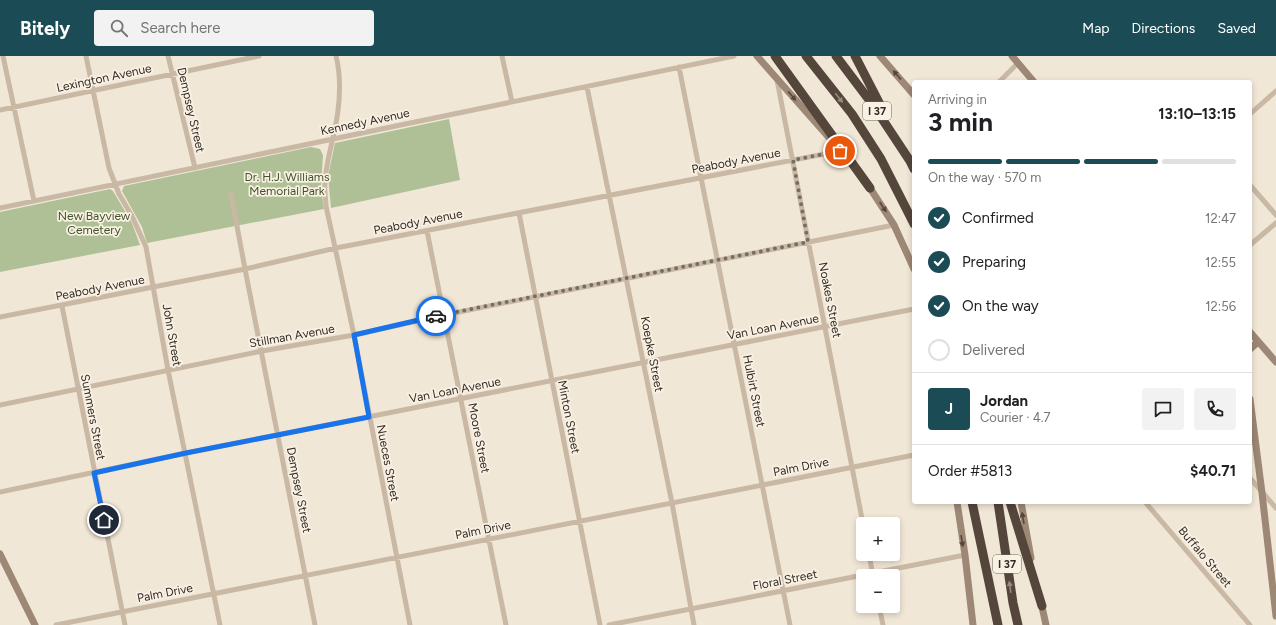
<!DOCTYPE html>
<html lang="en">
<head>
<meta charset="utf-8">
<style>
	:root { --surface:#fff; --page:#f2f2f2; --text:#202124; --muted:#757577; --line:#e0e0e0; --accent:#1b4c56 }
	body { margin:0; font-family:Figtree,sans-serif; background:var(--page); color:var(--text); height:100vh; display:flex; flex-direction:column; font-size:15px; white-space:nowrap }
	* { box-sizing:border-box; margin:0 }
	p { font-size:13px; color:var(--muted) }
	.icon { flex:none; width:22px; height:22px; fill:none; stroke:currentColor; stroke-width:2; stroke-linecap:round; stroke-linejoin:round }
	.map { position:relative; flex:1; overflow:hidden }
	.sheet { position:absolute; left:912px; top:24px; width:340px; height:424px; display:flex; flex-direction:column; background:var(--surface); border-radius:4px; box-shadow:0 2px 6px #0003 }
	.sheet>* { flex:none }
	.fabs { position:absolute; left:856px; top:461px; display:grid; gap:8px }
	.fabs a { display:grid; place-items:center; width:44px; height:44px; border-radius:4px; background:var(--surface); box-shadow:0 2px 6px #0003; font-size:20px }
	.pin { position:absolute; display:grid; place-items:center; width:34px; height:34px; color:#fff; margin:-17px; border:2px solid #fff; border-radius:50%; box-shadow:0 1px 4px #0007 }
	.courier { position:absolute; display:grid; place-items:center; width:40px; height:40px; margin:-20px; border:3px solid #1a73e8; border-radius:50%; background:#fff; color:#222; box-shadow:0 1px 5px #0007 }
	.headline em { font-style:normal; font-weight:700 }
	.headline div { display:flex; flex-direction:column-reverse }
	.headline { display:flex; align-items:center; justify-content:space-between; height:68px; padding:0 16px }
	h1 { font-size:26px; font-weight:700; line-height:30px }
	.bar { display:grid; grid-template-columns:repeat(4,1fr); gap:6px 4px; align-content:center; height:48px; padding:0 16px }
	.bar i { height:5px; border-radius:3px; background:var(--line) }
	.bar .on { background:var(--accent) }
	.bar p { grid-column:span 4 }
	.line { display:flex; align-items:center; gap:10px; padding:0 16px; border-top:1px solid var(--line) }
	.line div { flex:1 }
	.round { display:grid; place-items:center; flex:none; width:42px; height:42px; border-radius:4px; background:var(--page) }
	ol { padding:0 16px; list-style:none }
	li { display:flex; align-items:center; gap:12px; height:44px }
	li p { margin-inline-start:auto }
	li .icon { padding:4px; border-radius:50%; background:var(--accent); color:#fff; stroke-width:4 }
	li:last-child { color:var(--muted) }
	li i { width:22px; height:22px; border:2px solid var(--line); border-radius:50% }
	header { display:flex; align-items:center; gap:24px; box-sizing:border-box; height:56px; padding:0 20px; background:var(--accent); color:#fff }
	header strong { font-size:19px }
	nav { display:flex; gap:22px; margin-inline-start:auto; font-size:14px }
	.search { width:280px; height:36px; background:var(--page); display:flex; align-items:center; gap:10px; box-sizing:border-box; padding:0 14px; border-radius:4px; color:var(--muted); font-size:15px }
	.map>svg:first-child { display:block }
</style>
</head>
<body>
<header>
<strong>Bitely</strong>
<div class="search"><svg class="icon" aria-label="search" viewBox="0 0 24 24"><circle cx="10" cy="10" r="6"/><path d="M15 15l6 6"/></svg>Search here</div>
<nav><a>Map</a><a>Directions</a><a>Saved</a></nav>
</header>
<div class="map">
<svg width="1276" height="569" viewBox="0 0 1276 569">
	<rect width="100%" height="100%" fill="#f1e7d7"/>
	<!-- green -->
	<path fill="#afc097" d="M449,63L460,124L331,152L328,120L335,87Z
		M311,91L320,93L323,99L321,132L324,153L147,187L142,171L122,135L124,130Z
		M110,133L113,135L132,167L140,189L0,216V156Z"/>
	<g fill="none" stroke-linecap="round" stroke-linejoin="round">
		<!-- street -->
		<path stroke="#c9b8a3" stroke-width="5" d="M3,0L34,145
			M86,0L109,112L119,138L132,160L146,191L168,314L220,569
			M168,0L195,112
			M336,0C343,28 339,58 332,86C329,100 325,114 325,128C324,135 326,143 326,150L354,279L410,569
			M502,0L512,46
			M679,11L790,569
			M777,24L863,468
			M999,26L1018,7
			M587,31L672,447L694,569
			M0,54L259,0
			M1250,58L1276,35
			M1250,129L1276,159
			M231,138L245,213L315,569
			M0,152L734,0
			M519,157L600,569
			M427,175L506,569
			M1250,189L1276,167
			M62,250L125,569
			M0,261L245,213L336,192L840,95
			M0,349L262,295L354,279L444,259L894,169
			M1250,422L1276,452
			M0,436L186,397L914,253
			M1145,446L1250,569
			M869,498L873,520
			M879,550L883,569
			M56,569L914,399
			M609,569L965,499"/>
		<!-- secondary -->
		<path stroke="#9d8775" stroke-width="7" d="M757,0L832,85
			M880,0L914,39
			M1012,0L1034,26
			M868,129L894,169L914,213
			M1250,276L1276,306
			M1250,293L1258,286
			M1250,343L1262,437L1276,560
			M957,446L965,499L973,569
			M1021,446L1031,502
			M0,498L35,569
			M1041,546L1046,569"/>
		<!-- highway -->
		<path stroke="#55463c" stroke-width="9" d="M775,0L870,132
			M806,0L852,58L881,103L914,168
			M836,0L873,49L910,105L914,113
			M855,0L885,58
			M972,446L998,569
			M998,446L1013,547L1018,569
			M1010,446L1042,550"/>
	</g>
	<!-- one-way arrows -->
	<defs><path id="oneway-solid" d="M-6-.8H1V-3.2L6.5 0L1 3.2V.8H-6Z"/></defs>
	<g fill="#54473d">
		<use href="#oneway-solid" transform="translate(897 19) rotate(-131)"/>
		<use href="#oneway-solid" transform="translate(792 40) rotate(49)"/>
		<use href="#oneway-solid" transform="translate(883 151) rotate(56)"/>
		<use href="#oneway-solid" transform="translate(1023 462) rotate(-100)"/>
		<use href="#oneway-solid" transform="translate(962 485) rotate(81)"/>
	</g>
	<g fill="#978a7f">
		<use href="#oneway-solid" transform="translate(839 42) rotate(52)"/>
		<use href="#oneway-solid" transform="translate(1010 531) rotate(-98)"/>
	</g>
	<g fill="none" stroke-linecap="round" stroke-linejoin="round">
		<!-- done -->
		<path stroke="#766d63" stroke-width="4" stroke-dasharray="0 7.2" d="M436,260L808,186L793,104L840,95"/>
		<!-- route -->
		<path stroke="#1a73e8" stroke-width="5" d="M104,464L94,417L186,397L369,361L354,279L436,260"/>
	</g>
	<g text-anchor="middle" stroke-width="3.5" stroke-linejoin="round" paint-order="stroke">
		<!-- shield labels -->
		<g fill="#f9f1e3" stroke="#6f665e" stroke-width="1">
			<rect x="863" y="46" width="28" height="18" rx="3"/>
			<rect x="993" y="499" width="28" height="18" rx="3"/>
		</g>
		<g font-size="11" font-weight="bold" fill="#342b25">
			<text x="877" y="59">I 37</text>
			<text x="1007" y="512">I 37</text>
		</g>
		<!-- street labels -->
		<g font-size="12" fill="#342b25" stroke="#f9f1e3">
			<text transform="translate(104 22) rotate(-12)" y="4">Lexington Avenue</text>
			<text transform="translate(191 54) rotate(77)" y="4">Dempsey Street</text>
			<text transform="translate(365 66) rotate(-12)" y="4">Kennedy Avenue</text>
			<text transform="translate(736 105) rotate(-11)" y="4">Peabody Avenue</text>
			<text transform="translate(418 166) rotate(-11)" y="4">Peabody Avenue</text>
			<text transform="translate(100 232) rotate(-11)" y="4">Peabody Avenue</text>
			<text transform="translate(830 244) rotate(79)" y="4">Noakes Street</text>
			<text transform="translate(773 271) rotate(-11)" y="4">Van Loan Avenue</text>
			<text transform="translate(172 279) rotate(80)" y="4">John Street</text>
			<text transform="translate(292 280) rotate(-10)" y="4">Stillman Avenue</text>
			<text transform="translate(652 298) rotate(79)" y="4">Koepke Street</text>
			<text transform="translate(455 334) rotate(-11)" y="4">Van Loan Avenue</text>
			<text transform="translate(754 335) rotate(79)" y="4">Hulbirt Street</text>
			<text transform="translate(93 361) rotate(79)" y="4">Summers Street</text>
			<text transform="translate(569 361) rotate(79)" y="4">Minton Street</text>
			<text transform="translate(479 382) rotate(79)" y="4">Moore Street</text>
			<text transform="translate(388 407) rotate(79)" y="4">Nueces Street</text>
			<text transform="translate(801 411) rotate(-11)" y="4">Palm Drive</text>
			<text transform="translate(299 434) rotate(79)" y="4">Dempsey Street</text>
			<text transform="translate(483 474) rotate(-11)" y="4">Palm Drive</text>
			<text transform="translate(1205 501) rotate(50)" y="4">Buffalo Street</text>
			<text transform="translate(785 524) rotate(-11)" y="4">Floral Street</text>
			<text transform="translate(165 537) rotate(-11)" y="4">Palm Drive</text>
		</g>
		<!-- park labels -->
		<g font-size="12" fill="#3f5329" stroke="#f9f1e3">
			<text x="287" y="125">Dr. H.J. Williams<tspan x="287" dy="14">Memorial Park</tspan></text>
			<text x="94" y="164">New Bayview<tspan x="94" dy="14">Cemetery</tspan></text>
		</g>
	</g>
</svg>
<div class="fabs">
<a>+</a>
<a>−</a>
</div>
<div class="pin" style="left:840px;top:95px;background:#ea580c"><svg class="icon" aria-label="bag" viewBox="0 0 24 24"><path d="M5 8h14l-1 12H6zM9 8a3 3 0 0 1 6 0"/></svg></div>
<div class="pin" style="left:104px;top:464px;background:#1f2937"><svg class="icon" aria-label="home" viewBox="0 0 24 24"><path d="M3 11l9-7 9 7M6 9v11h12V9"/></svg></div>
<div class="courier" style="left:436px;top:260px"><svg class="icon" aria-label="car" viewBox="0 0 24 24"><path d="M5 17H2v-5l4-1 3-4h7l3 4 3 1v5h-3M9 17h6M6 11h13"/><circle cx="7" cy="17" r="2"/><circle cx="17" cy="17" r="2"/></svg></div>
<section class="sheet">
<div class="headline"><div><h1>3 min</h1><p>Arriving in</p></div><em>13:10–13:15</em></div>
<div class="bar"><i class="on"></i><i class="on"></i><i class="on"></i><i></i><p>On the way · 570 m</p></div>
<ol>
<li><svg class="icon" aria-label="check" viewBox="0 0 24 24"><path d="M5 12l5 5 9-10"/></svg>Confirmed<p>12:47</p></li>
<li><svg class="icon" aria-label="check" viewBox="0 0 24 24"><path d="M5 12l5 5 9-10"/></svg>Preparing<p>12:55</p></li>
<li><svg class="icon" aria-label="check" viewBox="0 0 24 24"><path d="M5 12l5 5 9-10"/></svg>On the way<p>12:56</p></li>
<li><i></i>Delivered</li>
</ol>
<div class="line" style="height:72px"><b class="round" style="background:var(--accent);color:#fff">J</b><div><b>Jordan</b><p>Courier · 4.7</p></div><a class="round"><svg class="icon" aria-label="chat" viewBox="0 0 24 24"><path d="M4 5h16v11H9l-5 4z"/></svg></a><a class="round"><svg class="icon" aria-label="phone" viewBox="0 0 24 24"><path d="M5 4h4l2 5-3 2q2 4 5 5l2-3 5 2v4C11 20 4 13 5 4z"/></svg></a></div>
<div class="line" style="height:52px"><div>Order #5813</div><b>$40.71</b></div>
</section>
</div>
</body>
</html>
